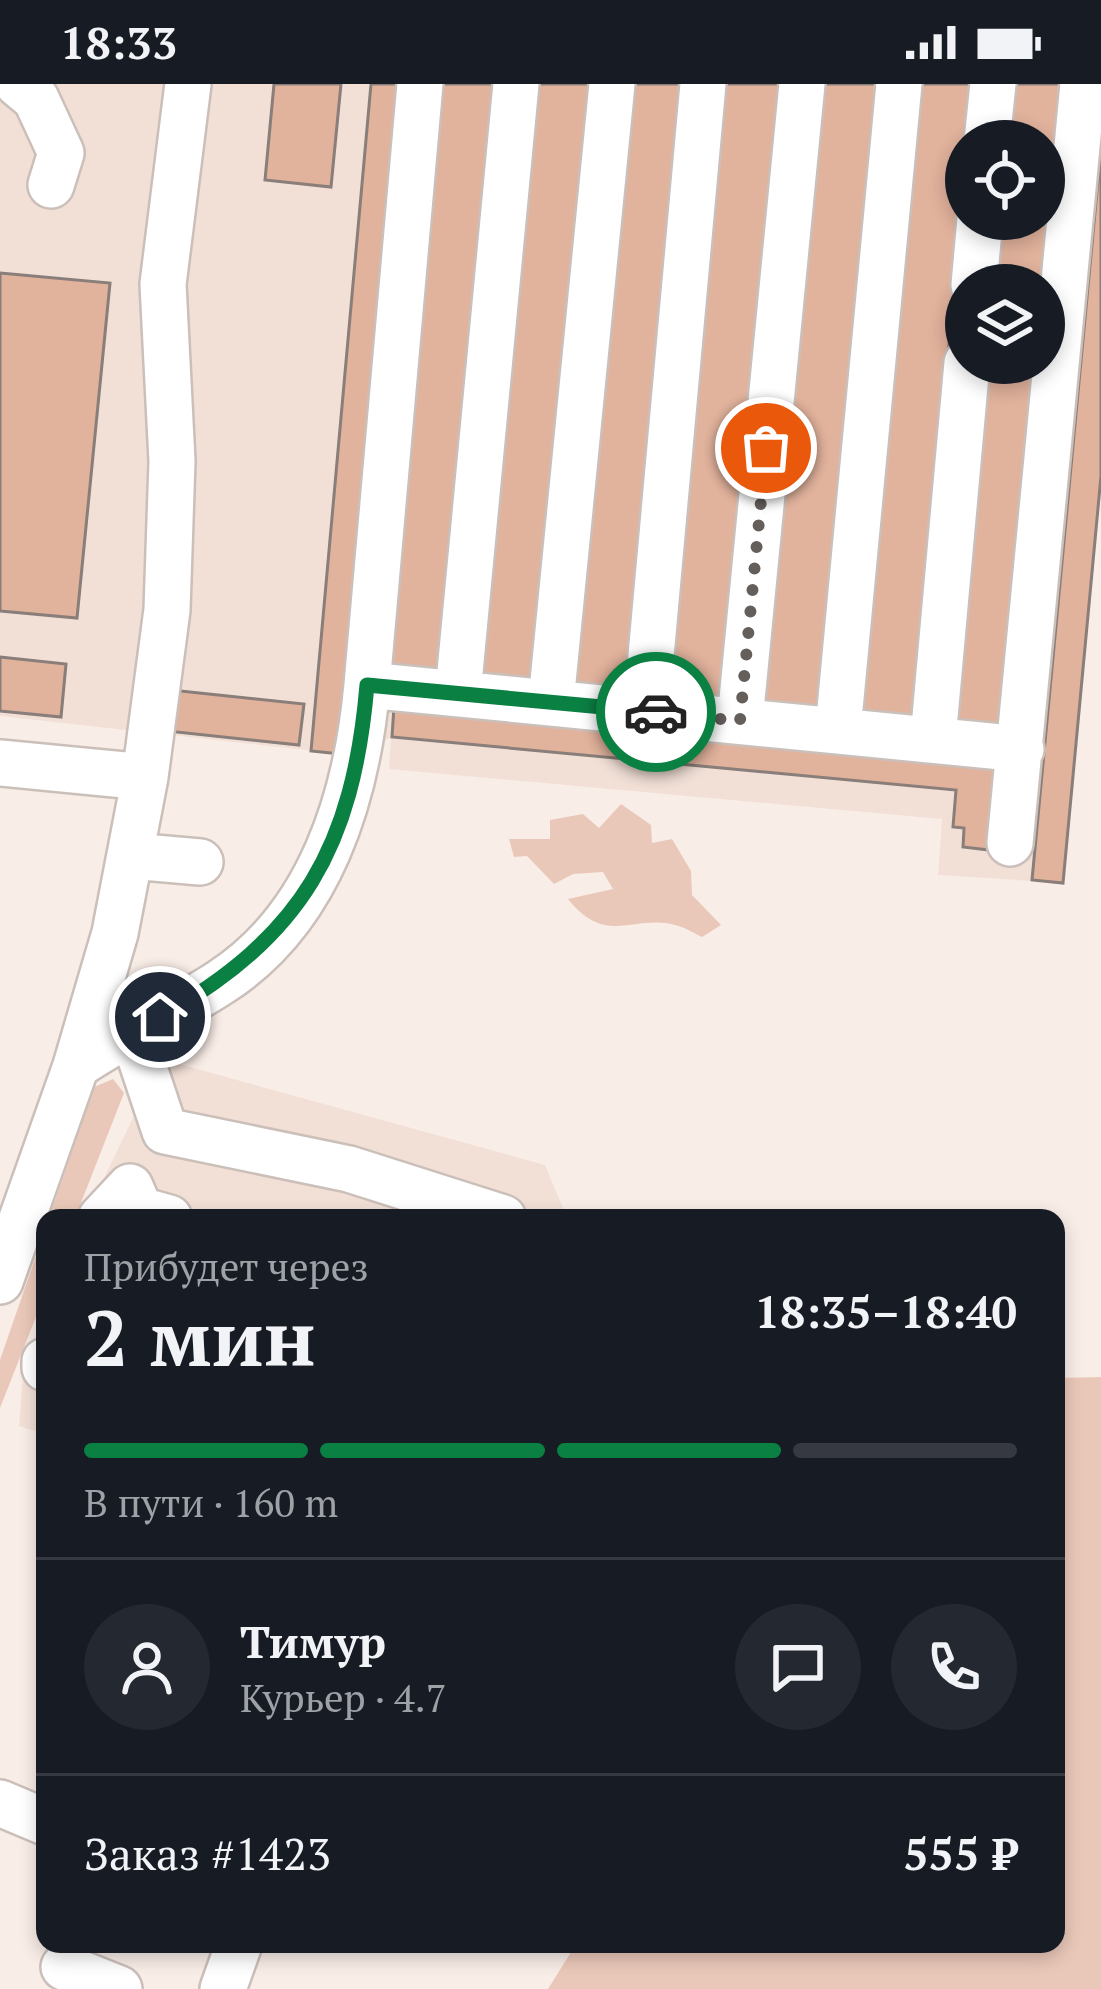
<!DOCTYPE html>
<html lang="ru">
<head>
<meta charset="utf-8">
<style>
	:root { --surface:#171b24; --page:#242831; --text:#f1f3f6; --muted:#9ea1a6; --line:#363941; --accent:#0b8043 }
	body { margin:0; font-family:"PT Serif",serif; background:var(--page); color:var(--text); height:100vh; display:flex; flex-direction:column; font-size:45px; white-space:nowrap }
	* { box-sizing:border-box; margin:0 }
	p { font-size:39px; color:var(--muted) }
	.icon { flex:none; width:66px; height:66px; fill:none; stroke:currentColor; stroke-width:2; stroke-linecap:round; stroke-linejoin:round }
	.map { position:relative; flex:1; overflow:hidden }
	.drawer { position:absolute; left:36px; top:1125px; width:1029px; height:744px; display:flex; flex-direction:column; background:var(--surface); border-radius:24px; box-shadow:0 6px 18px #0003 }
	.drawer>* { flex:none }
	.controls { position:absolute; left:945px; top:36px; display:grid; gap:24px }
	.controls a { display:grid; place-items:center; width:120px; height:120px; border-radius:50%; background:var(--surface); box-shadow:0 6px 18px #0003; font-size:60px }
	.pin { position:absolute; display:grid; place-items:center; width:102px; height:102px; color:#fff; margin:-51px; border:6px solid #fff; border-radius:50%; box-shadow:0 3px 12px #0007 }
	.courier { position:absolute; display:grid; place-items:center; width:120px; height:120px; margin:-60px; border:9px solid #0b8043; border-radius:50%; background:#fff; color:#222; box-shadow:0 3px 15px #0007 }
	.headline em { font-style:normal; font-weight:600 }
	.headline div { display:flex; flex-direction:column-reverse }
	.headline { display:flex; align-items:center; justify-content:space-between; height:204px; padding:0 48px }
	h1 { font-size:78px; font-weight:600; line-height:90px }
	.bar { display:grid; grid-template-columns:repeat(4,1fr); gap:18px 12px; align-content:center; height:144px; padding:0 48px }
	.bar i { height:15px; border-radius:9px; background:var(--line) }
	.bar .active { background:var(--accent) }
	.bar p { grid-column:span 4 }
	.line { display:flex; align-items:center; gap:30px; padding:0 48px; border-top:3px solid var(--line) }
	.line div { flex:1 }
	.round { display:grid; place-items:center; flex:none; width:126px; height:126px; border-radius:63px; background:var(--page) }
	.status { display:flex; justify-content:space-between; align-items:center; height:84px; padding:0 60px; background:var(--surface); direction:ltr }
	.status svg { height:33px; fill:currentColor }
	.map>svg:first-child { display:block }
</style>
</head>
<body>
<div class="status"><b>18:33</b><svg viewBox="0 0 49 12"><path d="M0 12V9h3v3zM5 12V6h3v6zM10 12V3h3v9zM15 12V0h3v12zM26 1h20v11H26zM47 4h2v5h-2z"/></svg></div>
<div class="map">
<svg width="1101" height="1905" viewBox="0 0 1101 1905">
	<rect width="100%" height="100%" fill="#f9ede7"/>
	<!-- built -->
	<path fill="#f2e0d7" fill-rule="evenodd" d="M0,0H1101V392L1063,799L938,791L942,735L389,685L391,654L341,670L0,632ZM966,57H1044V135H966ZM966,201H1044V279H966Z
		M161,975L545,1081L567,1134H85Z
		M45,1234V1350L19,1342L23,1292Z"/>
	<!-- green -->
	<path fill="#eac8b9" d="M621,720L651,741L652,759L672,755L691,787L692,811L721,841L702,853C694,849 684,843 675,841C634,830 606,863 568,815L613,805L603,788L573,790L554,800L527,772L514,773L509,755H550V736L583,730L599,744Z
		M113,995L124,1009L75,1134H49L94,1003Z
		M45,1146V1210L0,1324V1276Z
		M1101,1293V1905H548L576,1860H1056V1294Z"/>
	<!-- building -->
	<path fill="#e1b29c" stroke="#897e79" stroke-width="3" d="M274,0H341L331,103L265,96Z
		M371,0H402L341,670L311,667Z
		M439,0H495L439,589L384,584Z
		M533,0H591L535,596L477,591Z
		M626,0H681L627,605L573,600Z
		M725,0H780L723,616L668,611Z
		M816,0H877L823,626L762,620Z
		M916,0H974L913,636L856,630Z
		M1011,0H1067L1044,201H991L998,135H1044V57H1005Z
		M1101,65V392L1063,799L1032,796Z
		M0,189L110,199L77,534L0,527Z
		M983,279H1039L1003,645L947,639Z
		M0,573L66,580L61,633L0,627Z
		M171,606L304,620L299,661L167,647Z
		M394,622L1006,679L994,710L989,766L963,763L964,744L953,743L956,706L392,653Z"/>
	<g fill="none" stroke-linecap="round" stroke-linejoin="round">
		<!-- minor casing -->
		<g stroke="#cbbfba" stroke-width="50">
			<path id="minor" d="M18,0L36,15L61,69L51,101
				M987,57L993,0
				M974,201L980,135
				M367,601L420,0
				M458,609L516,0
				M551,618L612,0
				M646,627L703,0
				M740,636L802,0
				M838,646L899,0
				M933,655L967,279
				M0,679L145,693
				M1010,759L1083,0
				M132,772L200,778
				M132,948L165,1047L349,1085L503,1134
				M76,982C122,950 174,929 221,898C321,833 357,712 367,601L1021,665
				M101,1134L130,1103L140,1126L169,1134
				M0,1197L76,982L115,849L145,693L167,526L172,377L163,200L188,0
				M45,1277V1284
				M0,1719L45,1738
				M64,1883L119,1905
				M223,1905L239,1860"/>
		</g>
		<!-- minor -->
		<use href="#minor" stroke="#fff" stroke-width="45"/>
	</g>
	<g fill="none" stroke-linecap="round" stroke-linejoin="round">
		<!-- done -->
		<path stroke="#655f5c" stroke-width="12" stroke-dasharray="0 21.6" d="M656,628L740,637L766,364"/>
		<!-- route -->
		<path stroke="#0b8043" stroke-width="15" d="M160,933C303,852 353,763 367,601L656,628"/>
	</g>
</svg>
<div class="controls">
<a><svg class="icon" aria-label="locate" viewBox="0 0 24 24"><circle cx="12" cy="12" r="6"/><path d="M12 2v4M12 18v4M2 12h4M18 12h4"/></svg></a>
<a><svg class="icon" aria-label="layers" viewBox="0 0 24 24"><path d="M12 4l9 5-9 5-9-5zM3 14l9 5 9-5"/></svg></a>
</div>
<div class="pin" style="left:766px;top:364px;background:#ea580c"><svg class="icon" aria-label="bag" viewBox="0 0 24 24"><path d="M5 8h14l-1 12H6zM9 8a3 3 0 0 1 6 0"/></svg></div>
<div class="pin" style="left:160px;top:933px;background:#1f2937"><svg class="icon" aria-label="home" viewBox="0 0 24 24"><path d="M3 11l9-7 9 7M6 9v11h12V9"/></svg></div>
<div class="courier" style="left:656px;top:628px"><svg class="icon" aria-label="car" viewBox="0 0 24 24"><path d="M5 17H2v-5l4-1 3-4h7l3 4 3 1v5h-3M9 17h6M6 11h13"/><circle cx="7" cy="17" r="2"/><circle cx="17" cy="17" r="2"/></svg></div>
<section class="drawer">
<div class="headline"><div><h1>2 мин</h1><p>Прибудет через</p></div><em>18:35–18:40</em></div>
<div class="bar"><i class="active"></i><i class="active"></i><i class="active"></i><i></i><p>В пути · 160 m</p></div>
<div class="line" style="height:216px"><a class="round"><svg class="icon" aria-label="person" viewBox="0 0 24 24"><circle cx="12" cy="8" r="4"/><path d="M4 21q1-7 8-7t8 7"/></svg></a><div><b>Тимур</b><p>Курьер · 4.7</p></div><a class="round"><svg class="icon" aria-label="chat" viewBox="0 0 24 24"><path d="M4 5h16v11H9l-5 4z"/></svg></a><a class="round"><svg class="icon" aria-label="phone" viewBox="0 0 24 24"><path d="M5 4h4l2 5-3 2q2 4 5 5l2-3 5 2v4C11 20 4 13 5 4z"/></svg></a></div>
<div class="line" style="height:156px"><div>Заказ #1423</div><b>555 ₽</b></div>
</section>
</div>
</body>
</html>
